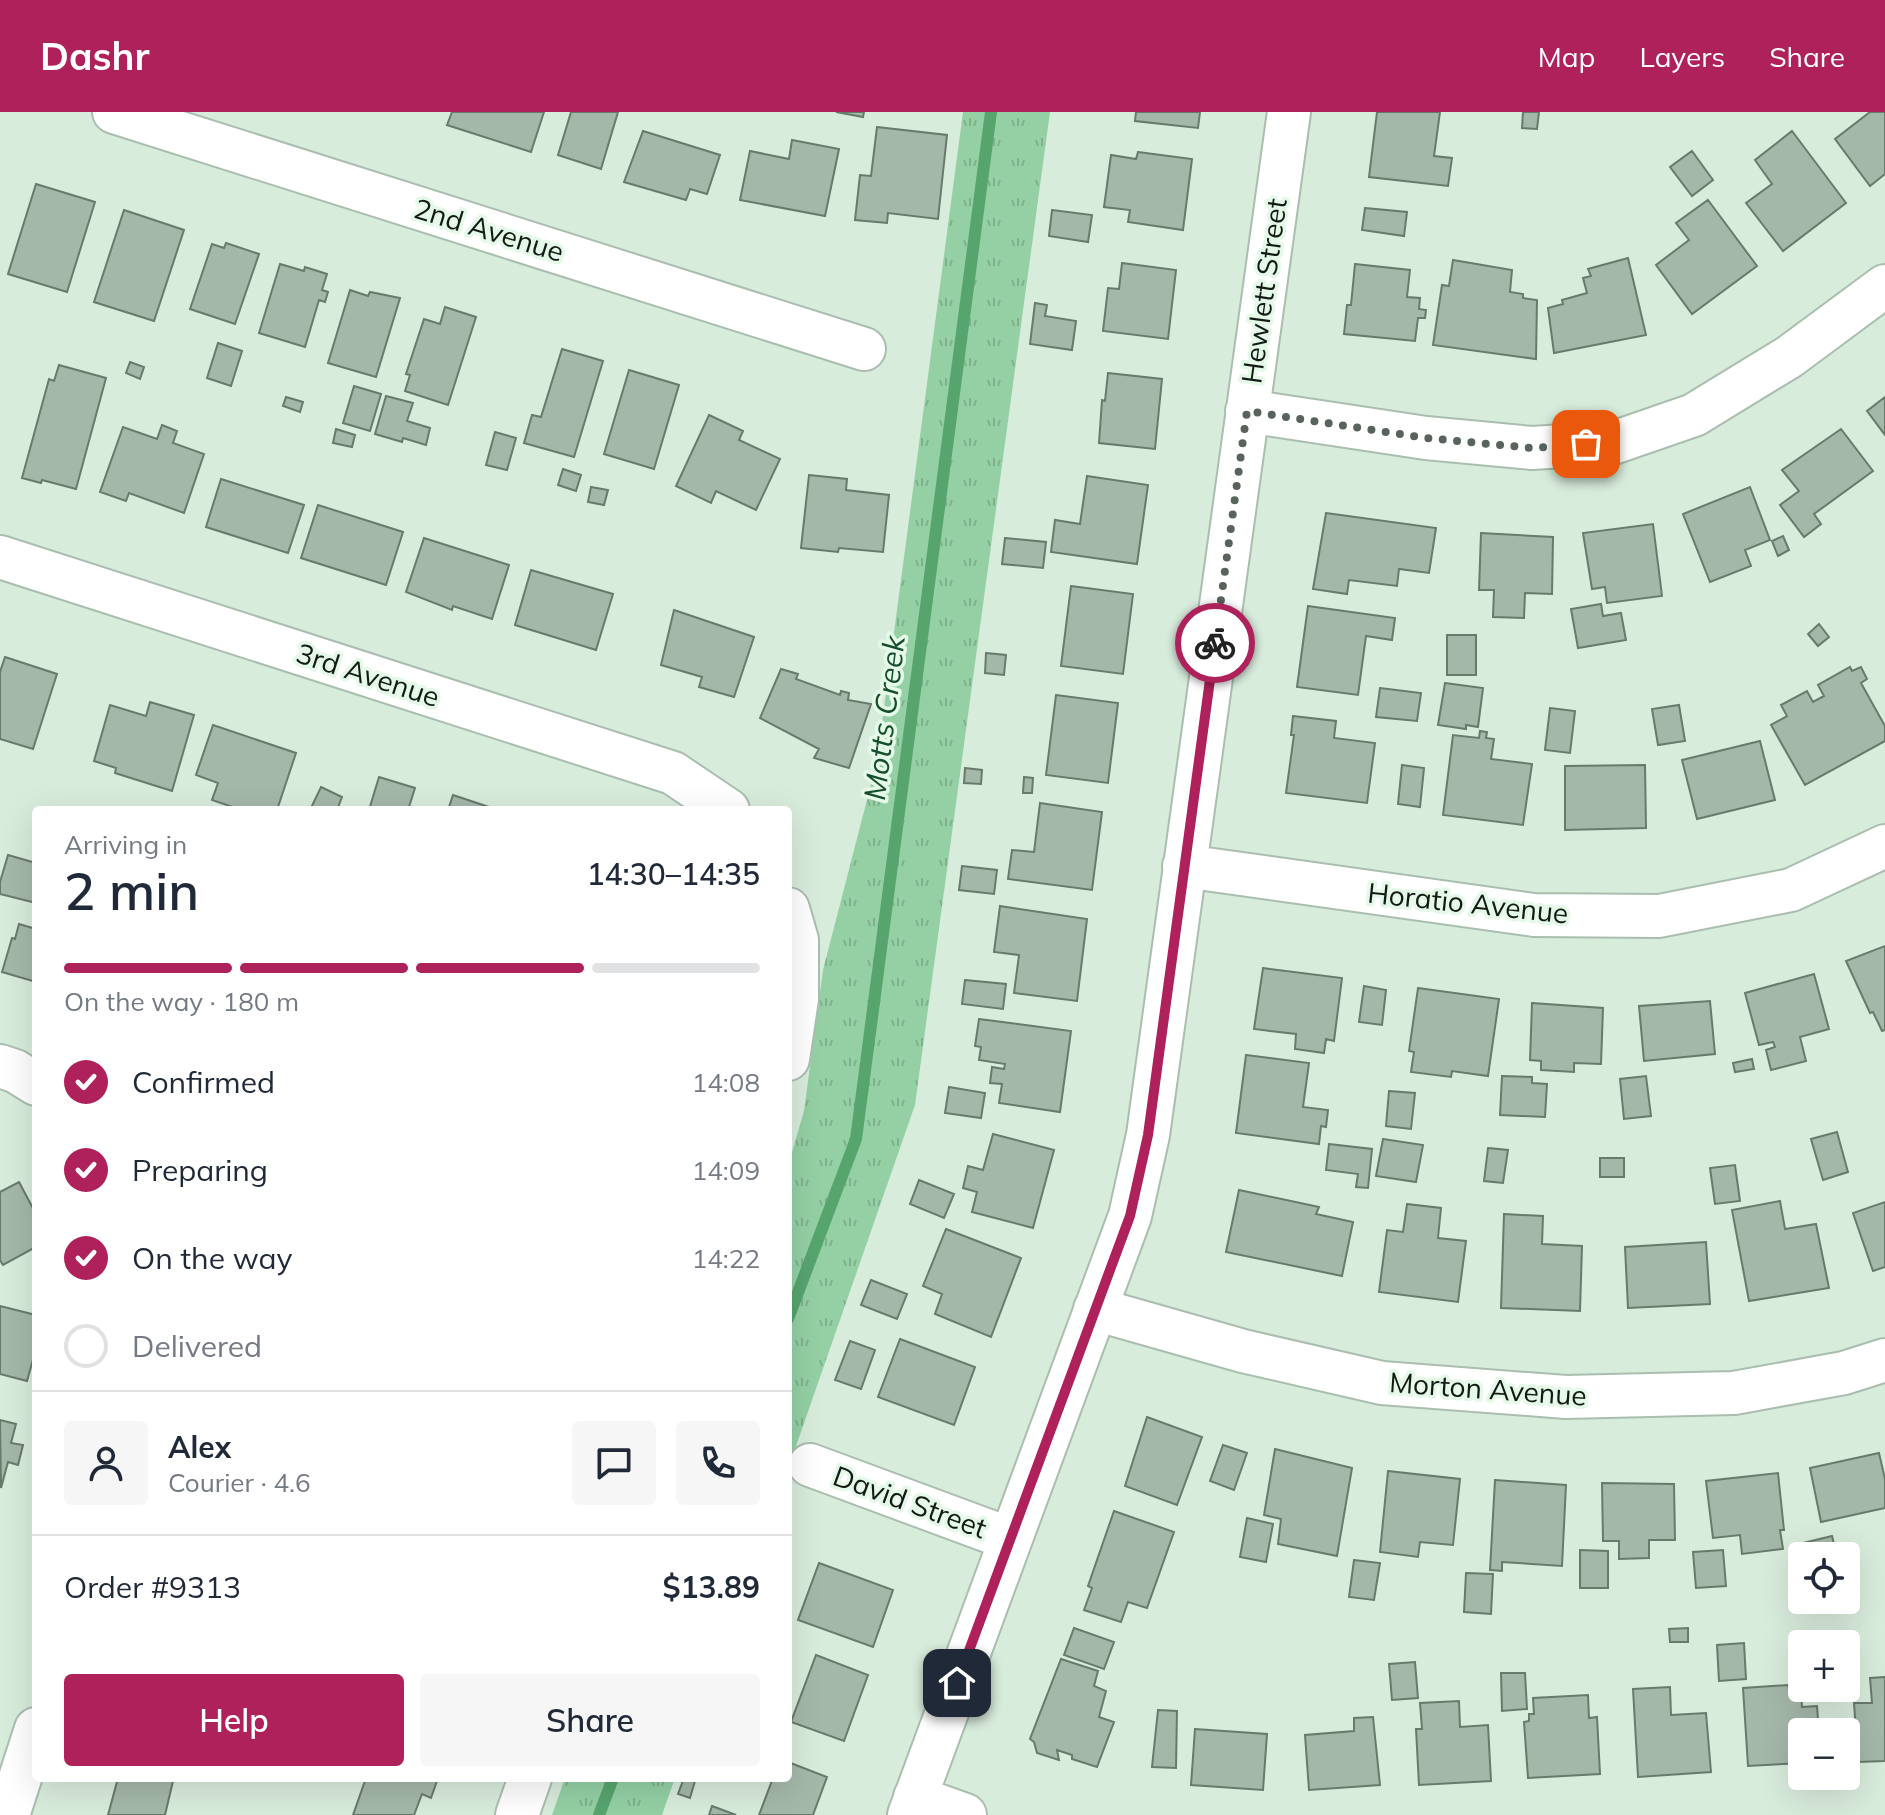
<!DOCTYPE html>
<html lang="en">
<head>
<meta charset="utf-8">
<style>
	:root { --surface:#fff; --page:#f6f6f7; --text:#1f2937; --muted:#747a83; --line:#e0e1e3; --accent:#af215b }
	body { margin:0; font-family:Mulish,sans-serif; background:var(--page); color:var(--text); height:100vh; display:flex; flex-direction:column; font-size:30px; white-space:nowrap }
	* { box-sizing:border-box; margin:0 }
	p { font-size:26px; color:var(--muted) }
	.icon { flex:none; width:44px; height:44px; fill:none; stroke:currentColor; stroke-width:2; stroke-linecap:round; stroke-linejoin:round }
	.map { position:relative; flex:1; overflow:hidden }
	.side { position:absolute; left:32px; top:694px; width:760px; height:976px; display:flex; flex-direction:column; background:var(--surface); border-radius:8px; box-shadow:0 8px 32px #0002 }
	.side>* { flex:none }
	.controls { position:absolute; left:1788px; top:1430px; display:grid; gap:16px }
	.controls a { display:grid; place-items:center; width:72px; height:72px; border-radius:8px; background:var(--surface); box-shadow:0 8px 32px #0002; font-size:40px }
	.pin { position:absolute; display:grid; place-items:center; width:68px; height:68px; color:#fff; margin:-34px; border-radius:16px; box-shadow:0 4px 12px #0006 }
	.courier { position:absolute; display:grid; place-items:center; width:80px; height:80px; margin:-40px; border:6px solid #af215b; border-radius:50%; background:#fff; color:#222; box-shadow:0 2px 10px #0007 }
	.summary em { font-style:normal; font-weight:600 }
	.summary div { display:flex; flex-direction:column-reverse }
	.summary { display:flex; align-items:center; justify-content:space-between; height:136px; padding:0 32px }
	h1 { font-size:52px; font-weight:600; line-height:60px }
	.bar { display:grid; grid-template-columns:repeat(4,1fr); gap:12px 8px; align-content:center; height:96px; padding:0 32px }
	.bar i { height:10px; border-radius:6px; background:var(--line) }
	.bar .selected { background:var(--accent) }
	.bar p { grid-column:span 4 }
	.line { display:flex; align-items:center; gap:20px; padding:0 32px; border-top:2px solid var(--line) }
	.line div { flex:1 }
	.round { display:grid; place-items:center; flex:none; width:84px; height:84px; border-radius:8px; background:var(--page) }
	ol { padding:0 32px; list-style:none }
	li { display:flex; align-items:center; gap:24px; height:88px }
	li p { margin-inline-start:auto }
	li .icon { padding:8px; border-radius:50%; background:var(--accent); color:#fff; stroke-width:4 }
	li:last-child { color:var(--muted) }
	li i { width:44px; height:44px; border:4px solid var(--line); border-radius:50% }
	.action { display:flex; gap:16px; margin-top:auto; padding:16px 32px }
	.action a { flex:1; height:92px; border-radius:8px; background:var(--accent); color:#fff; font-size:32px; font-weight:600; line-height:92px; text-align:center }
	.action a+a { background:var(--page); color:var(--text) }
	header { display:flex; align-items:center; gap:48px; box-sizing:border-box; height:112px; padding:0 40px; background:var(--accent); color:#fff }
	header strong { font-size:38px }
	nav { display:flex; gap:44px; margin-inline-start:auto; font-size:28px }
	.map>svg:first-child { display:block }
</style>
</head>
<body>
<header>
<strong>Dashr</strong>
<nav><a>Map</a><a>Layers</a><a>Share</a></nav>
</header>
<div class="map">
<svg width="1885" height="1703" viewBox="0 0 1885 1703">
	<defs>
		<pattern id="grass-tufts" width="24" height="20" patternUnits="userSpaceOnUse" patternTransform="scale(2)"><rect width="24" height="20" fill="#94d0a4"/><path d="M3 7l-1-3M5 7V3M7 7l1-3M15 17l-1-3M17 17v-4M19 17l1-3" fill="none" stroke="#7fb28c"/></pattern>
	</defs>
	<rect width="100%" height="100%" fill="#d8ecdc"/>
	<!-- grass -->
	<path fill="url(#grass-tufts)" d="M963,0H1050L915,993L788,1357V1054L804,999L823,858L877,649Z
		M565,1666H675L662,1703H552Z"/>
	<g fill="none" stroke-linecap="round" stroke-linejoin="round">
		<!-- stream -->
		<path stroke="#56a56f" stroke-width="12" d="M788,1207L856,1027L991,0
			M599,1703L613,1666"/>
	</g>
	<!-- building -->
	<path fill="#a4b8a9" stroke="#687a6c" stroke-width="2" d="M452,0H544L531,40L447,13Z
		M571,0H618L601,57L558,43Z
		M836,0H864L863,5Z
		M1136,0H1200L1198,16L1135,9Z
		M1377,0H1440L1434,44L1452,46L1448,74L1369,65Z
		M1523,0H1539L1537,17L1522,16Z
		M1870,0H1885V62L1870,74L1835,27Z
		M877,15L947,23L938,107L888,101L887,111L855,108L860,63L871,64Z
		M643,19L720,43L707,82L690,77L686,88L624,70Z
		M1792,19L1846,91L1783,139L1746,91L1772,72L1755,48Z
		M792,28L839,37L825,104L740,88L750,39L789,47Z
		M1692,39L1713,68L1692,84L1670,55Z
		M1138,40L1192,47L1183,118L1128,110L1130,98L1104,95L1111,43L1136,47Z
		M36,72L95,90L67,180L8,162Z
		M1708,88L1757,154L1692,202L1656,153L1689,128L1676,111Z
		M1365,96L1407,100L1404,124L1362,118Z
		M124,98L184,118L154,209L94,190Z
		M1052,98L1092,103L1088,130L1049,124Z
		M226,131L259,142L235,212L190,197L212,132L224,136Z
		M1628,146L1646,223L1554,241L1548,196L1563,192L1562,188L1587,181L1583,166L1591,164L1588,157Z
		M1453,148L1512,158L1510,180L1523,182V186L1537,188L1536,247L1433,233L1442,173L1449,174Z
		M1122,151L1176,158L1168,227L1103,219L1108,176L1119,177Z
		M280,152L304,159L305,155L327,162L322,178L328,180L325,190L319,188L305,235L259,221Z
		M1355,152L1410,158L1407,185L1420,186L1419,197L1426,198L1425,206H1418L1415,229L1344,222L1347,193H1351Z
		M350,178L368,184L370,180L400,186L376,265L328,251Z
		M1035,191L1047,193L1045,204L1076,209L1072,238L1030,232Z
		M445,195L476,205L448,293L405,279L410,263L406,262L424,207L440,212Z
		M218,231L242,239L231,274L207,266Z
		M562,237L603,249L574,345L524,331L532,303L541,305Z
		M130,250L144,255L140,267L126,261Z
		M59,253L106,266L76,377L42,368L41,371L22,366L49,267L54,269Z
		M629,258L679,273L654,357L604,342Z
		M1108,261L1162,267L1155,337L1099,331L1102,288L1105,289Z
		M354,274L381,282L370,319L343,311Z
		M386,284L413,291L407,309L430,316L426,333L403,326L402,330L375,322Z
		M286,285L303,290L300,300L283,294Z
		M1885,285V323L1867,299Z
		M709,303L743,319L739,328L780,347L756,398L716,379L711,391L676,374Z
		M162,313L177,319L173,331L204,342L184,401L129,381L126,389L100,380L123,315L157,327Z
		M336,317L355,323L352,335L333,331Z
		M1841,317L1873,359L1814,402L1821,412L1804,425L1780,393L1799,379L1782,358Z
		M495,320L516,326L507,358L486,353Z
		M563,357L581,363L576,379L558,373Z
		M809,363L847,367L846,378L889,383L883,440L839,436L838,440L801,436Z
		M1087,364L1148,373L1137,452L1051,440L1055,408L1080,412Z
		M221,367L304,393L288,441L206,415Z
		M591,375L608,378L604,393L588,390Z
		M1750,375L1770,428L1745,438L1751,454L1710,470L1683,402Z
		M318,393L403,420L386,473L301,446Z
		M1326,401L1436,416L1429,461L1399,457L1397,474L1349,468L1347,482L1313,477Z
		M1653,412L1662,484L1607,491L1605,475L1592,477L1583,421Z
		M1481,421L1553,425L1552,482L1525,481L1524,506L1493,505L1494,478H1479Z
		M1783,424L1789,438L1778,444L1772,429Z
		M424,426L509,453L492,507L453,494L452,498L406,480Z
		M1005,426L1046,430L1043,456L1002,452Z
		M531,458L613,482L596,538L515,513Z
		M1071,474L1133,482L1123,562L1061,554Z
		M1601,492L1603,504L1621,501L1626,528L1578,536L1571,497Z
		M1308,494L1395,506L1392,528L1366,524L1358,583L1297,575Z
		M674,498L754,525L734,585L699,575L702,565L661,553Z
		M1819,512L1829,525L1818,534L1808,522Z
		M1447,523H1476V563H1447Z
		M986,541L1006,543L1004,563L985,561Z
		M5,545L57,562L33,637L0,627V560Z
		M1850,555L1852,559L1861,555L1867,567L1861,571L1885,614V629L1805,673L1771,613L1787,604L1781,593L1807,579L1813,590L1824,584L1818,573Z
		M781,557L798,562L796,567L840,583L841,579L849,581L848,588L871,592L849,656L814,646L819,637L760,606Z
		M1445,571L1483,576L1478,615L1466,613V617L1438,613Z
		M1380,576L1421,581L1417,609L1376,605Z
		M1056,583L1118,591L1108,671L1046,663Z
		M150,590L194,603L172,679L115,661L116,656L94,649L110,593L146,604Z
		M1679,593L1685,629L1658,633L1652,597Z
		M1550,596L1575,599L1570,641L1545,638Z
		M1293,604L1336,609L1334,626L1375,631L1367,691L1286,681L1294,623H1291Z
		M213,613L296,641L277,698H241L212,688L218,671L196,663Z
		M1480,619L1487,620L1486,626L1494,627L1491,647L1532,652L1523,713L1443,703L1453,623L1479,626Z
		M1760,629L1775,688L1697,707L1682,648Z
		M1402,653L1424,656L1420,695L1398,692Z
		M1645,653L1646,716L1565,718V654Z
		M965,656L982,658L981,672L964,671Z
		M379,665L415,676L409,695L416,698H369Z
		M1024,665L1033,666L1032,681H1023Z
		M321,675L342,685L337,698H310Z
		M453,683L498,698H448Z
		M1040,691L1102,700L1092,778L1008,767L1012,738L1034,740Z
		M8,743L36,751V791L0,782V770Z
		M962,754L997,758L994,782L959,778Z
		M1000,794L1087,807L1077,889L1014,881L1019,843L994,840Z
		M19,812L36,817V870L2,860L12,826L15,827Z
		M1885,834V918L1882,919L1873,900L1870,901L1846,849Z
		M1263,856L1342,866L1334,929L1326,927L1324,941L1295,937L1296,922L1254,917Z
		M1814,862L1829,917L1800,925L1806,949L1771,958L1766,938L1775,935L1773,930L1759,933L1745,881Z
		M965,868L1006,872L1003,897L962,892Z
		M1364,874L1386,878L1382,913L1359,910Z
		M1418,876L1499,887L1488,964L1452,959L1451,965L1411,960L1414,940L1409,939Z
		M1710,889L1715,942L1644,949L1639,894Z
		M1532,891L1603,896L1601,952L1574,951V960L1541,958V949L1530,948Z
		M979,907L1071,919L1060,1000L999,991L1002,972L990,971L992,955L1004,957L1005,952L979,948L981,935L975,934Z
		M1246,943L1309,951L1303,995L1328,998L1326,1015L1321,1014L1319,1032L1236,1021Z
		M1752,947L1754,957L1735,960L1733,951Z
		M1502,964L1532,965V971L1547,972L1545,1005L1500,1003Z
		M1646,964L1651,1004L1624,1007L1620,967Z
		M949,975L985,981L981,1006L945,1001Z
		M1389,979L1415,981L1411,1017L1386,1014Z
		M1837,1020L1848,1060L1823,1068L1811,1027Z
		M993,1022L1054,1038L1033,1116L972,1100L977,1080L963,1076L968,1054L983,1058Z
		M1383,1027L1423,1033L1416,1070L1376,1064Z
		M1329,1032L1372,1037L1368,1076L1356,1075L1358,1062L1326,1058Z
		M1488,1036L1508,1038L1503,1071L1484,1069Z
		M1600,1046H1624V1065H1600Z
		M1735,1053L1740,1089L1715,1092L1710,1056Z
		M919,1068L954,1082L944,1106L910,1092Z
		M19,1070L36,1102V1135L3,1153L0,1148V1080Z
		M1239,1078L1319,1095L1316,1102L1353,1110L1342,1164L1226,1140Z
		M1780,1089L1785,1117L1816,1112L1829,1176L1749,1189L1732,1098Z
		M1885,1090V1155L1873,1159L1853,1101Z
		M1407,1092L1441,1096L1438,1126L1466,1129L1458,1190L1379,1180L1387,1118L1403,1120Z
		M1504,1102L1543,1104L1542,1132L1582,1134L1580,1199L1501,1196Z
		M946,1117L1021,1146L991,1225L935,1202L942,1182L923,1174Z
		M1706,1130L1710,1192L1628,1196L1625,1135Z
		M871,1168L907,1182L897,1207L861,1193Z
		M0,1194L36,1203V1237L27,1269L0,1262Z
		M900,1227L975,1255L954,1313L878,1285Z
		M850,1229L875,1238L861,1277L835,1268Z
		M1147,1305L1202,1325L1177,1393L1125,1374Z
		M0,1308L16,1312L11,1331L23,1333L18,1353L8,1350L1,1376Z
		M1223,1333L1247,1341L1234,1378L1210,1369Z
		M1275,1337L1352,1356L1337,1444L1278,1432L1281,1407L1264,1403Z
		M1879,1341L1885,1367V1396L1821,1410L1810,1356Z
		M1388,1359L1460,1367L1453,1433L1420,1430L1418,1445L1380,1440Z
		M1778,1361L1784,1418H1780L1783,1437L1742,1442L1740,1423L1713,1426L1706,1369Z
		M1495,1368L1566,1373L1562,1454L1502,1450V1459L1490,1458Z
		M1602,1371L1674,1372L1675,1428H1649V1446L1619,1447V1429H1603Z
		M1114,1399L1174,1420L1147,1496L1128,1490L1121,1510L1084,1498L1092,1476L1088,1474Z
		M1247,1406L1273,1412L1266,1450L1240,1445Z
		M1832,1424L1837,1444H1806L1803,1431Z
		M1580,1438L1608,1439V1476H1580Z
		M1723,1438L1726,1474L1696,1476L1693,1440Z
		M1354,1448L1380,1451L1374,1488L1349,1485Z
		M819,1451L893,1478L873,1535L798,1508Z
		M1466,1461L1493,1462L1491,1502L1464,1500Z
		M1074,1516L1114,1530L1104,1557L1064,1543Z
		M1688,1516V1530H1670L1669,1517Z
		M1854,1523L1857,1581L1831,1583L1830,1576H1846V1532H1828V1524Z
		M1744,1531L1746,1567L1719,1569L1717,1533Z
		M816,1543L868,1563L844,1629L791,1610Z
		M1061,1547L1098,1559L1094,1574L1106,1579L1099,1605L1114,1610L1097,1655L1072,1647V1643L1057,1638L1059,1648L1037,1641L1034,1630L1030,1627Z
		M1415,1550L1418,1586L1392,1588L1389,1552Z
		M1501,1561H1525L1527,1597L1502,1599Z
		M1885,1565V1649L1858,1650L1854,1591H1872L1870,1566Z
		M1788,1573L1789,1578L1801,1577L1802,1595L1817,1594L1819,1620H1802V1651L1748,1654L1743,1576Z
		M1670,1575L1671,1603L1706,1601L1711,1660L1638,1665L1633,1577Z
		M1588,1583L1589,1606L1597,1605L1600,1662L1528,1666L1524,1610L1529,1609V1602H1534L1533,1586Z
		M1459,1589L1460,1615L1488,1613L1491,1669L1419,1673L1416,1617H1422L1420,1591Z
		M1158,1598L1177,1599L1176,1656L1152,1655Z
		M1373,1605L1380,1673L1309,1678L1305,1623L1354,1619V1606Z
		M1195,1617L1267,1622L1263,1678L1191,1673Z
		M788,1650L827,1665L813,1703H759L773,1666H788Z
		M118,1666H160L173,1669L165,1703H108Z
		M366,1666H438L431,1686L422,1682L414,1703H353Z
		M684,1666L695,1669L690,1686L678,1682Z
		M712,1694L736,1703H709Z"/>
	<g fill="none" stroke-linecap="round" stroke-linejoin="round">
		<!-- street casing -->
		<g stroke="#aabeaf" stroke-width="46">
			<path id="street" d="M114,0L864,237
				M1247,299L1426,326L1532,336L1613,331L1694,303L1789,245L1885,174
				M0,445L673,661L728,698
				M1184,754L1534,803L1659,804L1791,778L1885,734
				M788,797L797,828V887L788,947
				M0,954L15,959L36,972
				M1095,1197L1243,1239L1382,1271L1566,1285L1734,1281L1844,1261L1885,1248
				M810,1353L1010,1427
				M915,1685L965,1703
				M8,1703L36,1617
				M517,1703L530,1666
				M909,1703L1130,1104L1148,1023L1289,0"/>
		</g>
		<!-- street -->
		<use href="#street" stroke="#fff" stroke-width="42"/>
	</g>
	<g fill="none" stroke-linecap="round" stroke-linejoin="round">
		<!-- done -->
		<path stroke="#58645b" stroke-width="8" stroke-dasharray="0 14.4" d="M1215,531L1247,299L1426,326L1532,336L1586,332"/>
		<!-- route -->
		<path stroke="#af215b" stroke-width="10" d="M957,1571L1130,1104L1148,1023L1215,531"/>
	</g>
	<g text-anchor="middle" stroke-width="7" stroke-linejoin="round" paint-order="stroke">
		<!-- street labels -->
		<g font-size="28" fill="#131a15" stroke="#e5f9e9">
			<text transform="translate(489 118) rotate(17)" y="10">2nd Avenue</text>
			<text transform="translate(1264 179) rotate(-82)" y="10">Hewlett Street</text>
			<text transform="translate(368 563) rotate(18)" y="10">3rd Avenue</text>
			<text transform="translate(1468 791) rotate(6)" y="10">Horatio Avenue</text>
			<text transform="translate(1488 1277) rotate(4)" y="10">Morton Avenue</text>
			<text transform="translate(910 1390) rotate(20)" y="10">David Street</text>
		</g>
		<!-- water labels -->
		<g font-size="30" font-style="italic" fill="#144e2a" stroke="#e5f9e9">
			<text transform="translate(885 606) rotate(-83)" y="10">Motts Creek</text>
		</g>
	</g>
</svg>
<div class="controls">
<a><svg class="icon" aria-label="locate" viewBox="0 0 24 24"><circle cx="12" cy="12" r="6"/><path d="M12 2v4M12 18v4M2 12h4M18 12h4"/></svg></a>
<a>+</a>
<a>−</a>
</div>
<div class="pin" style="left:1586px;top:332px;background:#ea580c"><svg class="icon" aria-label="bag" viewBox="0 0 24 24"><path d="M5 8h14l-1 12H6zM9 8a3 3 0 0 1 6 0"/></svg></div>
<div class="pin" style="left:957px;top:1571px;background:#1f2937"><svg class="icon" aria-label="home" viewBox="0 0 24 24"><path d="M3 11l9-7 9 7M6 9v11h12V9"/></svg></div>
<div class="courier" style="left:1215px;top:531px"><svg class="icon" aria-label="bike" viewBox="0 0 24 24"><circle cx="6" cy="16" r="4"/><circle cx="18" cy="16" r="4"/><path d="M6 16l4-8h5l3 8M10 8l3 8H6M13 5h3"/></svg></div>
<section class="side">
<div class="summary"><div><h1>2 min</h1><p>Arriving in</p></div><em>14:30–14:35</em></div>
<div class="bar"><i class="selected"></i><i class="selected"></i><i class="selected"></i><i></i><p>On the way · 180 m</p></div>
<ol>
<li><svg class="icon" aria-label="check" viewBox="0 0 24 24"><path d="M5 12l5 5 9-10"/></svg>Confirmed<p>14:08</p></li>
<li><svg class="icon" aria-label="check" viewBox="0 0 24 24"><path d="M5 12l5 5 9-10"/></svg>Preparing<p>14:09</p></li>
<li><svg class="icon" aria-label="check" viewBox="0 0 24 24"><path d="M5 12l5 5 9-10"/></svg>On the way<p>14:22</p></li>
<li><i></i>Delivered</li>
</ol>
<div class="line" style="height:144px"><a class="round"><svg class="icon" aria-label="person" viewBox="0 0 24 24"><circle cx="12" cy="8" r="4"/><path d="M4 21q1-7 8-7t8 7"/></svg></a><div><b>Alex</b><p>Courier · 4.6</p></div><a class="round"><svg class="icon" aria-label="chat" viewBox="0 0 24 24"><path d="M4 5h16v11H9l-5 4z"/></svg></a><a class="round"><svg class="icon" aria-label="phone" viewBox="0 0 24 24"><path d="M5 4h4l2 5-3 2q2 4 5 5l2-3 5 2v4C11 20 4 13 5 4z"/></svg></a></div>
<div class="line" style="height:104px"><div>Order #9313</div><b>$13.89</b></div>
<div class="action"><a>Help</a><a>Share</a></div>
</section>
</div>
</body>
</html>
